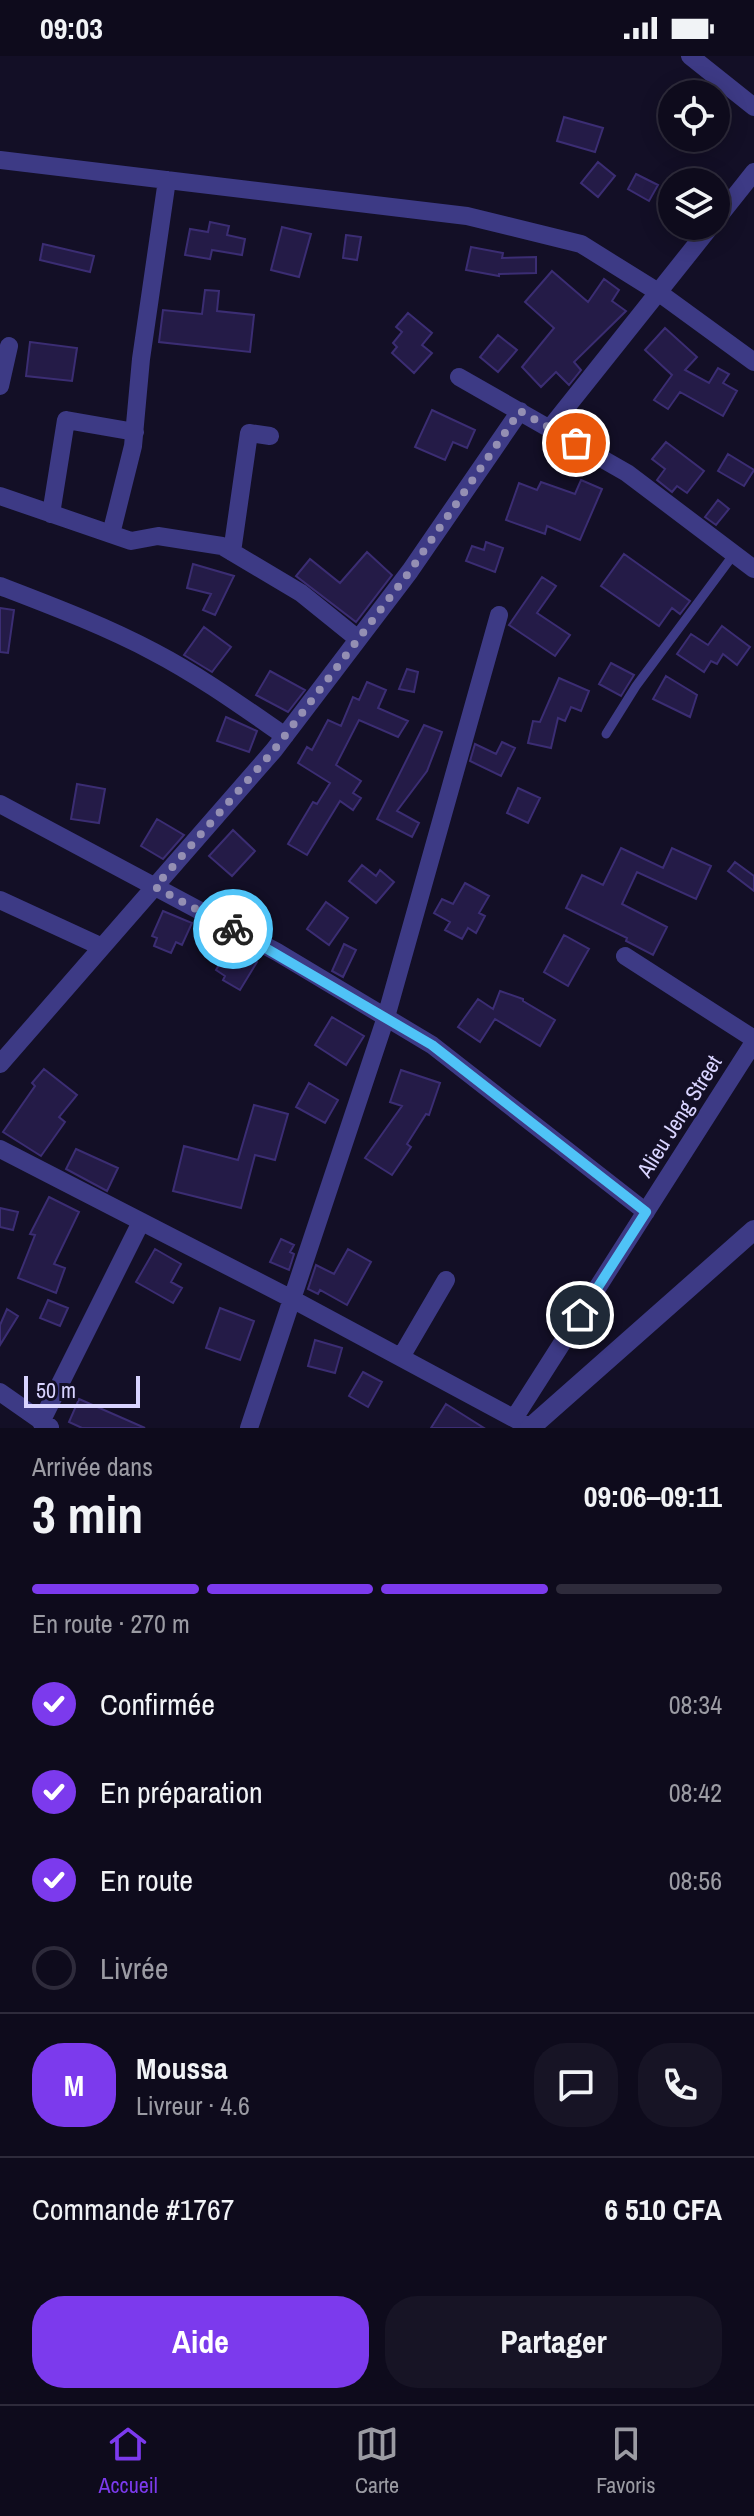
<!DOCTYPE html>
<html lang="fr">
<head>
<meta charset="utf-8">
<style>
	:root { --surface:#0e0b1c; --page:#171425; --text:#f1f3f6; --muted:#9b9ba3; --line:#2e2b3b; --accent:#7c3aed }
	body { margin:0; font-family:"Archivo Narrow",sans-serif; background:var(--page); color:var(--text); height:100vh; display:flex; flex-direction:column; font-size:30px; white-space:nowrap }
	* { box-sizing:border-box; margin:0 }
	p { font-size:26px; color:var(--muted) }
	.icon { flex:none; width:44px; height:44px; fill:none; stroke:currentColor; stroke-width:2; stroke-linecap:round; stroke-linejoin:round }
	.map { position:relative; height:1372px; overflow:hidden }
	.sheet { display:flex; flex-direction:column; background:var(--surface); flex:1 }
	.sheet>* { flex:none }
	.tools { position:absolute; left:658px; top:24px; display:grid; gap:16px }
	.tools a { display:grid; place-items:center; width:72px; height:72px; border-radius:50%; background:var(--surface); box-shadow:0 4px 20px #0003,0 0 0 2px var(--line); font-size:40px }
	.scale { position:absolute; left:24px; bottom:20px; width:116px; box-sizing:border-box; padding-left:8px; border:4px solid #d9d4ff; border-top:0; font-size:22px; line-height:28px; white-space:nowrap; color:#d9d4ff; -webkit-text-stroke:6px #130f26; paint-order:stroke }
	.pin { position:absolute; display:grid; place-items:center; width:68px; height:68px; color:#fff; margin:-34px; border:4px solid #fff; border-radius:50%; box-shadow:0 2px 8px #0007 }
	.courier { position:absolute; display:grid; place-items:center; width:80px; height:80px; margin:-40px; border:6px solid #4fc3f7; border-radius:50%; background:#fff; color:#222; box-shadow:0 2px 10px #0007 }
	.headline em { font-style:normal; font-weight:800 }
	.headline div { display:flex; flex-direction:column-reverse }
	.headline { display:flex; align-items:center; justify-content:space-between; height:136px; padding:0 32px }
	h1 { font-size:52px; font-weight:800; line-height:60px }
	.bar { display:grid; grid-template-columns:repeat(4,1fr); gap:12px 8px; align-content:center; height:96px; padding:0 32px }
	.bar i { height:10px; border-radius:6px; background:var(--line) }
	.bar .selected { background:var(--accent) }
	.bar p { grid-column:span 4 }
	.line { display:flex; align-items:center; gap:20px; padding:0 32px; border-top:2px solid var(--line) }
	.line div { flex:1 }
	.round { display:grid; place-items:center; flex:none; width:84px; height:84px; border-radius:32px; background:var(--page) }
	ol { padding:0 32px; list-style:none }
	li { display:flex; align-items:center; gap:24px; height:88px }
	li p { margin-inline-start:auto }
	li .icon { padding:8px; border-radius:50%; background:var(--accent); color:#fff; stroke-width:4 }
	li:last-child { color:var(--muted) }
	li i { width:44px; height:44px; border:4px solid var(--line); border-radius:50% }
	.primary-button { display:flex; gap:16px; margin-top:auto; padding:16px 32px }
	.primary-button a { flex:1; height:92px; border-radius:32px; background:var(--accent); color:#fff; font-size:32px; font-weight:800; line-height:92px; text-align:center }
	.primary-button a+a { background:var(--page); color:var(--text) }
	.status { display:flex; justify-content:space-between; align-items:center; height:56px; padding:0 40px; background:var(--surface); direction:ltr }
	.status svg { height:22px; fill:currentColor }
	.dock { display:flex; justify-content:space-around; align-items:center; height:112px; border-top:2px solid var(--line); background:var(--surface); font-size:22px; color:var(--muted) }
	.dock a { display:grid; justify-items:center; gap:4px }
	.dock .selected { color:var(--accent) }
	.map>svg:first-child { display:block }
</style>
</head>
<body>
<div class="status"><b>09:03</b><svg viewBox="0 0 49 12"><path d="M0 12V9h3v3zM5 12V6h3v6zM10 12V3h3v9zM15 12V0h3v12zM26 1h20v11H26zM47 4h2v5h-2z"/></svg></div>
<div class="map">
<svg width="754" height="1372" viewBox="0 0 754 1372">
	<rect width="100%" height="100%" fill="#130f26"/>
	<!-- building -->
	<path fill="#241b47" stroke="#3b2d73" stroke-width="2" d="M564,61L603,72L595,96L557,85Z
		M598,106L615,120L598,141L581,127Z
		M636,118L658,129L649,145L628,133Z
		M210,166L229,170L227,179L245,183L242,199L212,194L210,203L185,199L190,173L208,176Z
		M282,171L311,178L299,221L271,214Z
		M346,179L361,181L357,204L343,202Z
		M43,188L94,200L90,216L40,204Z
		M471,191L503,197L502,202L536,201V217L499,218V220L466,214Z
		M552,215L588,246L604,223L619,234L612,245L626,255L574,306L581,314L569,329L556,316L541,331L522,311L554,272L525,246Z
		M205,234L219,235L217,255L254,259L250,296L159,286L163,254L202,258Z
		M408,257L432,277L422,289L432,297L414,317L392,297L397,291L393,287L402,276L396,271Z
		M665,272L697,301L685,314L709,327L718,312L729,318L723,327L737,335L723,360L680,336L668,353L654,344L672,319L645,294Z
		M498,279L517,294L498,316L480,301Z
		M30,286L77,292L72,325L26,320Z
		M432,354L475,374L467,392L453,386L445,404L415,391Z
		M666,386L704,415L687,437L677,430L672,436L657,424L665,413L652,403Z
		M728,398L754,414L744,430L718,415Z
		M581,424L602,433L580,484L547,470L545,478L506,464L519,427L537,434L541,426L575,438Z
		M718,444L729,453L716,469L705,461Z
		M486,486L503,492L495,516L466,505L472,490L484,494Z
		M367,496L392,519L356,566L296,520L310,503L340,527Z
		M624,498L690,545L680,558L672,552L659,570L601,530Z
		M193,508L234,520L215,559L203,554L211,538L187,532Z
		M542,521L556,530L537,557L570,579L555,600L509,569Z
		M0,552L14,554L8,597L0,596Z
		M722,570L750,591L737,609L723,598L717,608L711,605L704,616L677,598L691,578L708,589Z
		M204,571L231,591L212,616L184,599Z
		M611,607L634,619L621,640L599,628Z
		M407,613L418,616L414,636L399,633Z
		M270,615L305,634L288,656L256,639Z
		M666,620L697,639L690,661L653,643Z
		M559,622L589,635L581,655L571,651L565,665L558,662L551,692L528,687L533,665L540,666Z
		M367,626L386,634L378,652L408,665L398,681L359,664L336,709L361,725L353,737L361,742L353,754L340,745L307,799L288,788L313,746L317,748L330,727L298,707L307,691L312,694L328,664L341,670L353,641L359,644Z
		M226,661L257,675L249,696L217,685Z
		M424,669L442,676L427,715L397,755L419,767L412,781L377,763Z
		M502,686L515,692L501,720L470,705L475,688L496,698Z
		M77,728L105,733L99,767L71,763Z
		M518,732L540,742L528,767L507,757Z
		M157,763L184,779L163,803L141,790Z
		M233,774L255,795L232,820L209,800Z
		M621,792L663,812L672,792L711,810L696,843L637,816L622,848L667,871L653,899L626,885L627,882L566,852L582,819L603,829Z
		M735,806L754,820V835L728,815Z
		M362,809L376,820L380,814L394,826L376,847L349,825Z
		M465,827L489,840L479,857L485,860L476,877L468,872L462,883L445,874L450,866L434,857L442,843L453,848Z
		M326,846L348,862L329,889L307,873Z
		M163,855L192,867L182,889L176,886L171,897L154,890L157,882L152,880Z
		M564,879L589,893L568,930L544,916Z
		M344,888L356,894L343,921L332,915Z
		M228,894L244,904L247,900L257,906L240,934L223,924L225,920L216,914Z
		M500,935L523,943V945L555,964L540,990L495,963L480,986L458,971L478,943L493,953Z
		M332,961L364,980L346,1009L315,989Z
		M44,1013L77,1039L59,1061L65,1066L41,1100L3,1076L35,1030L32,1027Z
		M401,1014L440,1027L429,1059L426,1058L407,1088L411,1091L392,1119L365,1102L402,1050L390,1046Z
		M309,1027L338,1044L325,1067L296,1051Z
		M254,1049L288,1058L275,1104L255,1099L241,1152L173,1135L184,1090L238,1104Z
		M76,1093L118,1112L107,1135L66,1113Z
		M49,1141L79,1156L54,1208L65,1212L56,1237L18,1222L35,1179L30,1178Z
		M0,1152L18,1156L13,1174L0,1171Z
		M281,1183L294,1189L290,1196L294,1198L289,1214L270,1206Z
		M155,1193L181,1208L171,1226L182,1232L173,1247L136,1226Z
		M348,1193L371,1206L347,1249L320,1234L318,1238L308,1233L316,1209L334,1218Z
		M48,1244L68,1252L60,1270L40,1262Z
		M220,1252L254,1265L240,1304L206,1292Z
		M7,1253L18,1260L0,1289V1269Z
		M315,1284L342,1292L335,1317L308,1310Z
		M363,1316L382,1326L368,1351L349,1340Z
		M79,1343L145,1372H82L69,1366Z
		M446,1348L484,1372H431Z"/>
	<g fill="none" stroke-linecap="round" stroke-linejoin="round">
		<!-- service -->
		<path stroke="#3d3a85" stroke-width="9" d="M606,678L636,630L734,498"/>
		<!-- minor -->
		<path stroke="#3d3a85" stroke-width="18" d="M690,0L754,51
			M0,104L467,160L581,188L658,236L754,306
			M716,164L754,116
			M459,321L627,417L754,513
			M0,330L9,290
			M550,372L711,170
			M0,440L131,485L158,480L222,490L301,537L358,583
			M51,458L66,364L135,376
			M111,478L133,390L141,303L167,124
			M232,496L249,377L270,380
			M0,530C52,550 105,570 154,596C200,620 243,651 285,680
			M0,748L277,896L432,989L646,1156
			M0,844L102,891
			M625,900L754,983
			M0,1008L274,694L410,515L520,355
			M0,1093L292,1243L532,1372
			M401,1301L446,1224
			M0,1336L50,1371
			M515,1361L754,986
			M41,1366L141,1166
			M249,1372L386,961L499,559"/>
		<!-- tertiary -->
		<path stroke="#3d3a85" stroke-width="20" d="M530,1372L754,1174"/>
	</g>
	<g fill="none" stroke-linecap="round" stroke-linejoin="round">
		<!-- done -->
		<path stroke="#948fb3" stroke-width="8" stroke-dasharray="0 14.4" d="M233,873L155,831L274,694L410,515L520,355L576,387"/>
		<!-- route -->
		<path stroke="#4fc3f7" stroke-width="10" d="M233,873L432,989L646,1156L580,1259"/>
	</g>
	<g text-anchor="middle" stroke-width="6" stroke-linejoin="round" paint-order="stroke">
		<!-- street labels -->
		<g font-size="22" fill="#d9d4ff" stroke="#130f26">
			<text transform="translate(679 1060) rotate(-58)" y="8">Alieu Jeng Street</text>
		</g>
	</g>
</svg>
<div class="tools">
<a><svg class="icon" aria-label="locate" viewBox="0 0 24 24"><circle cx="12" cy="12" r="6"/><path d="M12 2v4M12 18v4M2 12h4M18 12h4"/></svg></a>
<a><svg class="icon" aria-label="layers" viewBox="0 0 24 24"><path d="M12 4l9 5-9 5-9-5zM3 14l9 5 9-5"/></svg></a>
</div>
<div class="scale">50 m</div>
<div class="pin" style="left:576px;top:387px;background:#ea580c"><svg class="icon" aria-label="bag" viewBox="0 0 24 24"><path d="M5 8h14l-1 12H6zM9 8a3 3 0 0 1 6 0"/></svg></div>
<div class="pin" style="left:580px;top:1259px;background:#1f2937"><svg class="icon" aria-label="home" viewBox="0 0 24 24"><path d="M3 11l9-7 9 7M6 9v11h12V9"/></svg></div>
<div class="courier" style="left:233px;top:873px"><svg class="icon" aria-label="bike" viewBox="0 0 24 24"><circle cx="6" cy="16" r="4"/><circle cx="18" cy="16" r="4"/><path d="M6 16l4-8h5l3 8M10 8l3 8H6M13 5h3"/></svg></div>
</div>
<section class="sheet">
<div class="headline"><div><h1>3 min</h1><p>Arrivée dans</p></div><em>09:06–09:11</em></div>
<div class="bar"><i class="selected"></i><i class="selected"></i><i class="selected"></i><i></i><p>En route · 270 m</p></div>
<ol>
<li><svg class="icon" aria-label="check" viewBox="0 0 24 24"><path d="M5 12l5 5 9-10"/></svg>Confirmée<p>08:34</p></li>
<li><svg class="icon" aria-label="check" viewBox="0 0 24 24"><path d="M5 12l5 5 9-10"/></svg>En préparation<p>08:42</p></li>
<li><svg class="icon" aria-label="check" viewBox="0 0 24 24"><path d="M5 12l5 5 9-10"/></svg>En route<p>08:56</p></li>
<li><i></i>Livrée</li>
</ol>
<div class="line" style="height:144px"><b class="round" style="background:var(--accent);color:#fff">M</b><div><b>Moussa</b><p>Livreur · 4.6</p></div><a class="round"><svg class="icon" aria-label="chat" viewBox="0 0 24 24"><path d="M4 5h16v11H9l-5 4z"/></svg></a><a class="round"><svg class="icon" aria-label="phone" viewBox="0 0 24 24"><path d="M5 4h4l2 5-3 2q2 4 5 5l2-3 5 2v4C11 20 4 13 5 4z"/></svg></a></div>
<div class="line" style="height:104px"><div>Commande #1767</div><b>6 510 CFA</b></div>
<div class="primary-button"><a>Aide</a><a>Partager</a></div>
</section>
<nav class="dock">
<a class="selected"><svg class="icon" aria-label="home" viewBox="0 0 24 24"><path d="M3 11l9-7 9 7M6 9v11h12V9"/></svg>Accueil</a>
<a><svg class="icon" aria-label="map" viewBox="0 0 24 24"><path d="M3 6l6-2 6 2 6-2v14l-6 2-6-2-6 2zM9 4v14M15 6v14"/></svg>Carte</a>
<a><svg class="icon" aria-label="saved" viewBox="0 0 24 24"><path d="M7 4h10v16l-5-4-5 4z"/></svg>Favoris</a>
</nav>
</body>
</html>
